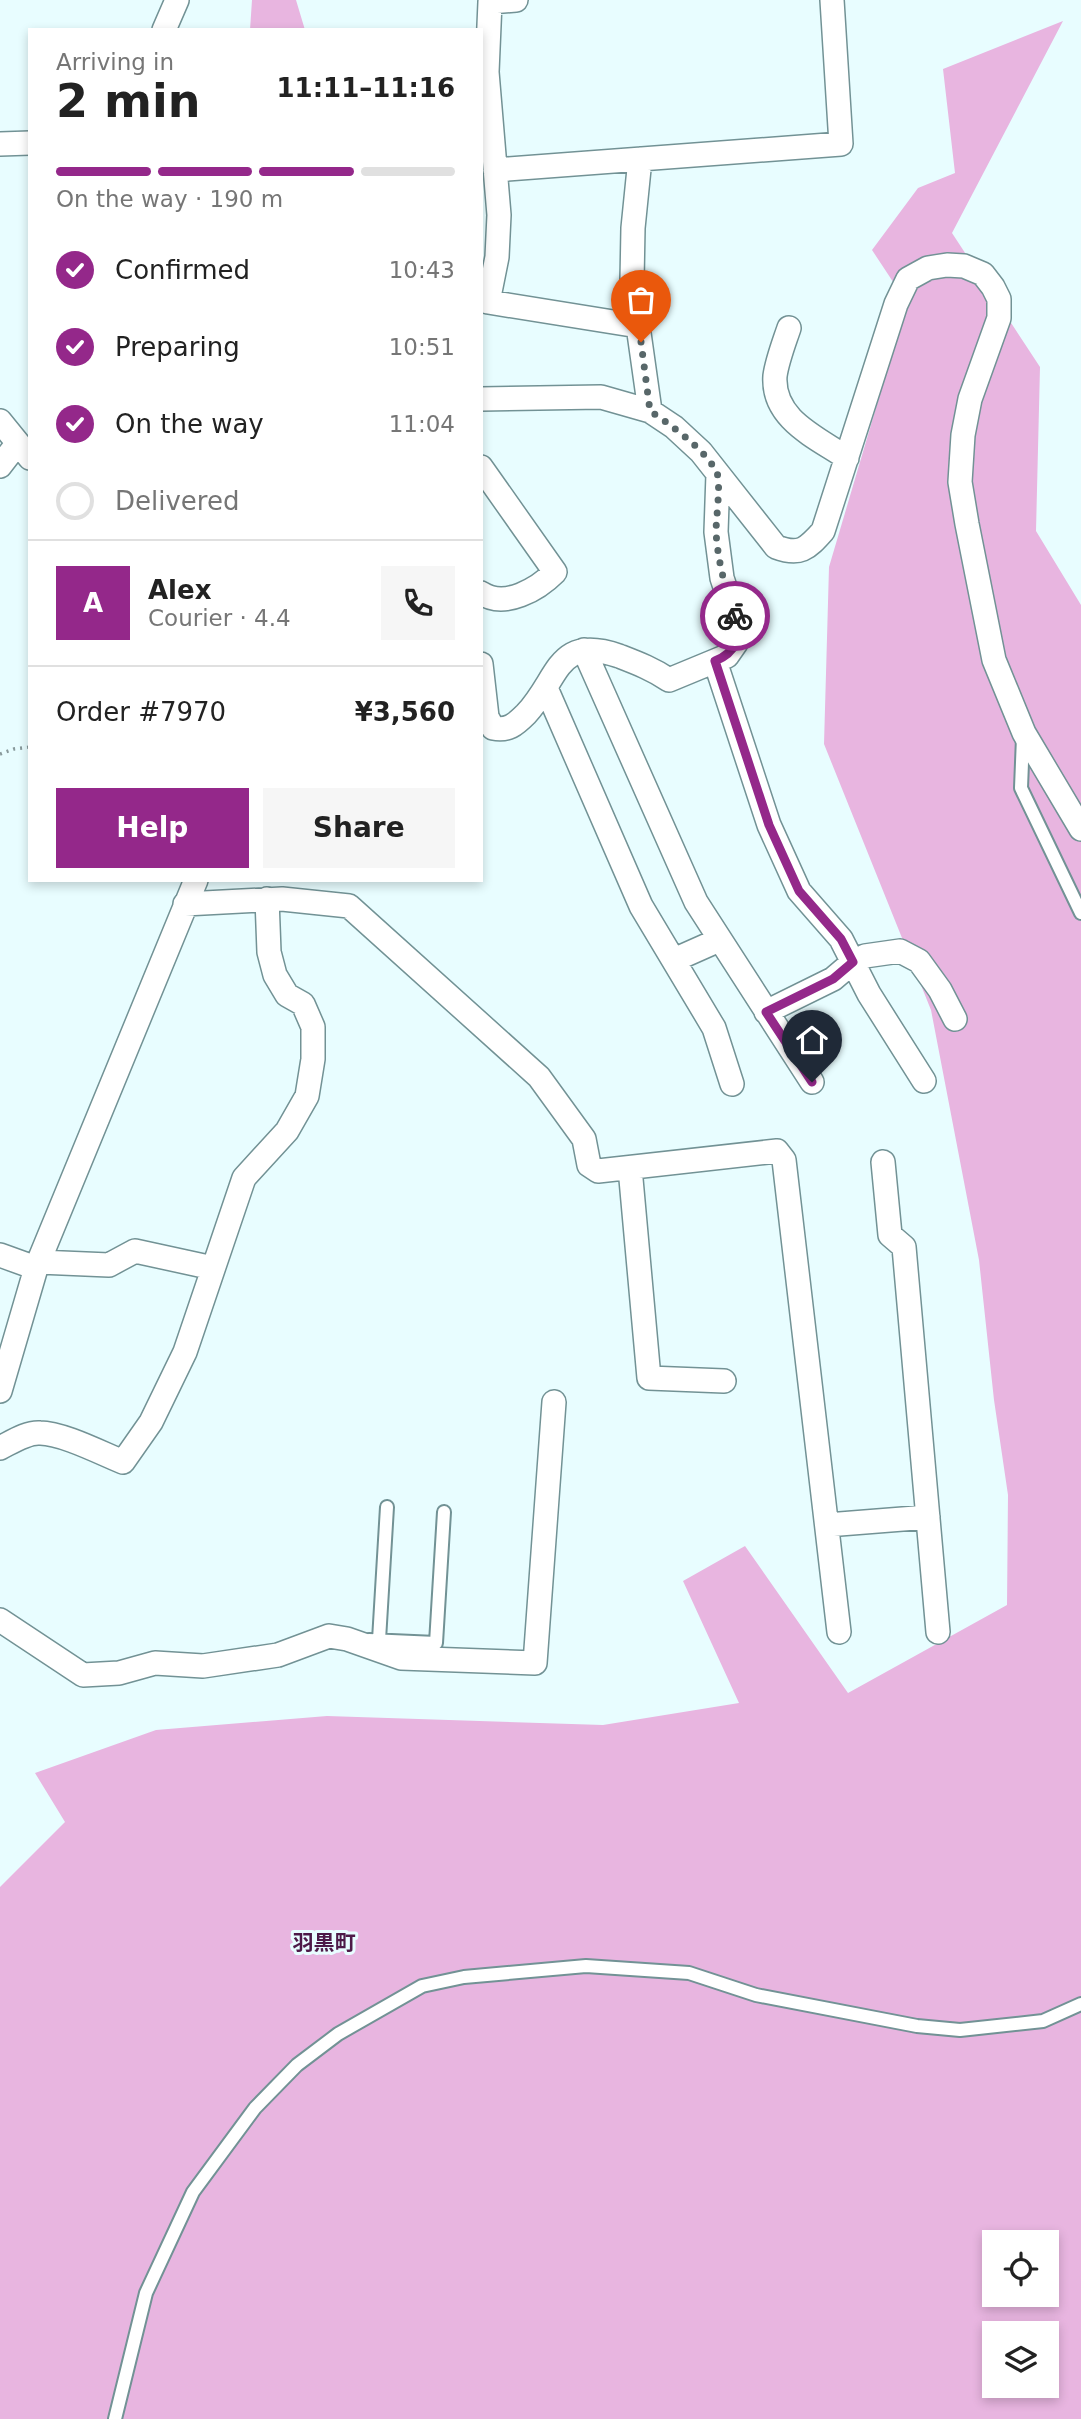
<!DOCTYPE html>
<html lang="en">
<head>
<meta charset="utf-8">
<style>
	:root { --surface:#fff; --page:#f6f6f6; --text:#222; --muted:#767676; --line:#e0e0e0; --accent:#94288a }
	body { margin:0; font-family:"DejaVu Sans","Noto Sans JP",sans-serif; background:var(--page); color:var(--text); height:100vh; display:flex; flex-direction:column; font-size:26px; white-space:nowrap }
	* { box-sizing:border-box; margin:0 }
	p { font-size:23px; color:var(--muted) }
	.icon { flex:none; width:38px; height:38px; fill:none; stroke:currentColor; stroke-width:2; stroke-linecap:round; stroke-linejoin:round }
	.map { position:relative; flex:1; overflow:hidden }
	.side { position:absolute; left:28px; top:28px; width:455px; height:854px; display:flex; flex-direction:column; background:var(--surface); border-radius:0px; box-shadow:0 4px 10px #0003 }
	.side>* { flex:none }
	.controls { position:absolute; left:982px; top:2230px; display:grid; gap:14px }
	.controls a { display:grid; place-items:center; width:77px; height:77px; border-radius:0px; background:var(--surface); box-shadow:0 4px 10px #0003; font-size:35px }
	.pin { position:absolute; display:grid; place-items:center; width:60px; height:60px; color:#fff; margin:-72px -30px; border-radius:50% 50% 50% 0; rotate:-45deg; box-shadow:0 0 7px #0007 }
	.pin .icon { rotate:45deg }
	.courier { position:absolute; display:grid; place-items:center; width:70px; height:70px; margin:-35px; border:5px solid #94288a; border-radius:50%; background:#fff; color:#222; box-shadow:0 2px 9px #0007 }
	.head em { font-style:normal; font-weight:600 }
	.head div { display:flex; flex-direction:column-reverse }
	.head { display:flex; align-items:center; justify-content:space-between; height:119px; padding:0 28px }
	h1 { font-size:46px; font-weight:600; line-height:52px }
	.bar { display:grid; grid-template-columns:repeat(4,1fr); gap:10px 7px; align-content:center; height:84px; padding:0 28px }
	.bar i { height:9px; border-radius:5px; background:var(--line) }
	.bar .on { background:var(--accent) }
	.bar p { grid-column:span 4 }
	.line { display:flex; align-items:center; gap:18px; padding:0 28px; border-top:2px solid var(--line) }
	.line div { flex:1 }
	.round { display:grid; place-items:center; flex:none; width:74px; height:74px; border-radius:0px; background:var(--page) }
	ol { padding:0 28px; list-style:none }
	li { display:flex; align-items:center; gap:21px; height:77px }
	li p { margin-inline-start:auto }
	li .icon { padding:7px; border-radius:50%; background:var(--accent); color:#fff; stroke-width:4 }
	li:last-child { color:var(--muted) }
	li i { width:38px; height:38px; border:4px solid var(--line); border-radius:50% }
	.cta { display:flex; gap:14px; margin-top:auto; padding:14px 28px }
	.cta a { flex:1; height:80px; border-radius:0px; background:var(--accent); color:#fff; font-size:28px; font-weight:600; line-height:80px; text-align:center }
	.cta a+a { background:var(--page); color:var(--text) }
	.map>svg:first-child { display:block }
</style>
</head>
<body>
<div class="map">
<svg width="1081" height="2419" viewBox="0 0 1081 2419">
	<rect width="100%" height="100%" fill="#e8fdff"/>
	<!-- green -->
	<path fill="#e8b5e0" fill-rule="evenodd" d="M252,0H296L305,30H250Z
		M1063,21L952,233L1040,367L1036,531L1081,605V2419H0V1887L65,1822L35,1773L156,1730L327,1716L603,1725L739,1703L683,1581L745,1546L848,1693L1007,1605L1008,1495L994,1400L979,1260L931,1010L824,744L829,567L907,303L872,250L918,188L955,173L943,69ZM994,2242H1046V2294H994ZM994,2333H1046V2385H994Z"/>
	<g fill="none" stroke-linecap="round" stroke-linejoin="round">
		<!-- service casing -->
		<g stroke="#729295" stroke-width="16">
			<path id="service" d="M1023,737L1021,788L1081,913
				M369,1640L436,1643L444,1512
				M379,1640L387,1507
				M115,2419L146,2293L193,2192L255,2108L297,2065L338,2034L422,1986L464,1977L586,1966L689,1973L756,1995L917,2026L960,2030L1043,2021L1081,2004"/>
		</g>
		<!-- minor casing -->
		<g stroke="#729295" stroke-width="26">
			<path id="minor" d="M516,0L490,2L487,72L499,215L497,257L488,302L638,326L650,411
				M164,30L177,0
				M0,144L30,143
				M495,170L841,144L832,0
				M638,326L632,281L633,228L640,159
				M789,328C784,343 777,361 775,376C772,419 816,437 847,458
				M481,399L601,397L650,411L674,427L701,452L776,547C800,556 807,549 823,531L896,304L908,279L928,268L947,265L964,266L983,274L993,287L999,299V318L970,399L963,435L960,482L967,524L994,660L1024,733L1081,829
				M0,421L30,458
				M0,466L17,444
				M481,467L555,572C538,589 505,609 481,593
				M584,650L696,902L812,1082
				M715,661L769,825L799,891L841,939L869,994L924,1081
				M481,664L487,717L493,728C508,731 515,725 526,714C560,678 556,634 619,656C637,663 653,669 669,680L727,656L736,643L738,626L722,578L716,532L718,474
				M546,688L641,906L714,1028L732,1084
				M185,904L282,899L349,906L539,1077L584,1139L589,1165L598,1171L777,1151L784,1160L839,1632
				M674,960L719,940
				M766,1012L833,979L853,962L865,956L900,951L919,961L940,990L955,1019
				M883,1162L890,1235L904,1247L938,1632
				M630,1168L649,1378L724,1381
				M0,1255L36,1268
				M39,1262L109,1265L135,1251L213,1268
				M0,1391L36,1268L196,880
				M0,1448C12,1442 27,1432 40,1433C62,1433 101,1453 123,1462L151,1422L185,1352L244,1178L287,1131L307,1096L313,1059V1027L303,1004L287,995L275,975L269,952L267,899
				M827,1525L928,1517
				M0,1620L83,1675L119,1673L155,1663L203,1666L278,1655L329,1636L347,1639L401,1658L535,1663L554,1402"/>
		</g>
		<!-- path -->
		<path stroke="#88999b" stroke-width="3.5" stroke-dasharray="2 5" stroke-linecap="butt" d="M0,754L14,749L30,747"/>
		<!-- service -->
		<use href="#service" stroke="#fff" stroke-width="12"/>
		<!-- minor -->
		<use href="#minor" stroke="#fff" stroke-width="23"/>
	</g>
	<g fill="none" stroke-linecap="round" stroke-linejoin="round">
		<!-- done -->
		<path stroke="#586769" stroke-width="7" stroke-dasharray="0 12.6" d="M641,342L650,411C670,424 707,451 717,473C721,483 716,519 716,532C718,562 725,588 735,616"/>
		<!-- route -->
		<path stroke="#94288a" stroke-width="9" d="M735,616C743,637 735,653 715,661L769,825L799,891L841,939L853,962L833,979L766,1012L812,1082"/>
	</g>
	<g text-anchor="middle" stroke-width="6" stroke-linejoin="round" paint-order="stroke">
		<!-- quarter labels -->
		<g font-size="21" font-weight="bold" fill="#4d1948" stroke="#e8fdff">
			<text x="324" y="1950">羽黒町</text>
		</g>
	</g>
</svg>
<div class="controls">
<a><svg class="icon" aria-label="locate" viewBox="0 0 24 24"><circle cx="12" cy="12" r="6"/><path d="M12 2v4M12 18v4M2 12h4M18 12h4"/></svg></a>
<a><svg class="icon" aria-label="layers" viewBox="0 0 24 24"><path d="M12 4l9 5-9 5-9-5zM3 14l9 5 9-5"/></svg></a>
</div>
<div class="pin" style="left:641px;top:342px;background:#ea580c"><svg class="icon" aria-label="bag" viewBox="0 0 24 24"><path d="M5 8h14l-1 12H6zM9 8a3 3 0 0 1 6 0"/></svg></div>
<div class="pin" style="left:812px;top:1082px;background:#1f2937"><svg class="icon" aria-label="home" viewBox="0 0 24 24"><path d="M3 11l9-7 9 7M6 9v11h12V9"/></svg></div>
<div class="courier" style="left:735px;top:616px"><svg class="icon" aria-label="bike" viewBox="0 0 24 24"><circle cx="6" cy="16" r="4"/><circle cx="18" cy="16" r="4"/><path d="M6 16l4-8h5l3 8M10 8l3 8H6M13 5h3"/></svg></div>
<section class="side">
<div class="head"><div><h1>2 min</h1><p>Arriving in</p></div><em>11:11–11:16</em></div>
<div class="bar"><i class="on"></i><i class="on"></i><i class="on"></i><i></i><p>On the way · 190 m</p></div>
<ol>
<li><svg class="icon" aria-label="check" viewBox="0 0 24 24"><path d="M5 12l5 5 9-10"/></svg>Confirmed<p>10:43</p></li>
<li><svg class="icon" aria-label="check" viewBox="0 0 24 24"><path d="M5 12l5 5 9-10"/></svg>Preparing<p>10:51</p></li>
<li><svg class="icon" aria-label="check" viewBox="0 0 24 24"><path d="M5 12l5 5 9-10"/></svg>On the way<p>11:04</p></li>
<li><i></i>Delivered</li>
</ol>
<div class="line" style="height:126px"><b class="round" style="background:var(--accent);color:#fff">A</b><div><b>Alex</b><p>Courier · 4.4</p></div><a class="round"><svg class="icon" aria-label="phone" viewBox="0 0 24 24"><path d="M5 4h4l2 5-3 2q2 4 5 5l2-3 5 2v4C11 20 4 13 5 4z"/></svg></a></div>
<div class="line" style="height:91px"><div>Order #7970</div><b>¥3,560</b></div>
<div class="cta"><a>Help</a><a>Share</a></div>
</section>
</div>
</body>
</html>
